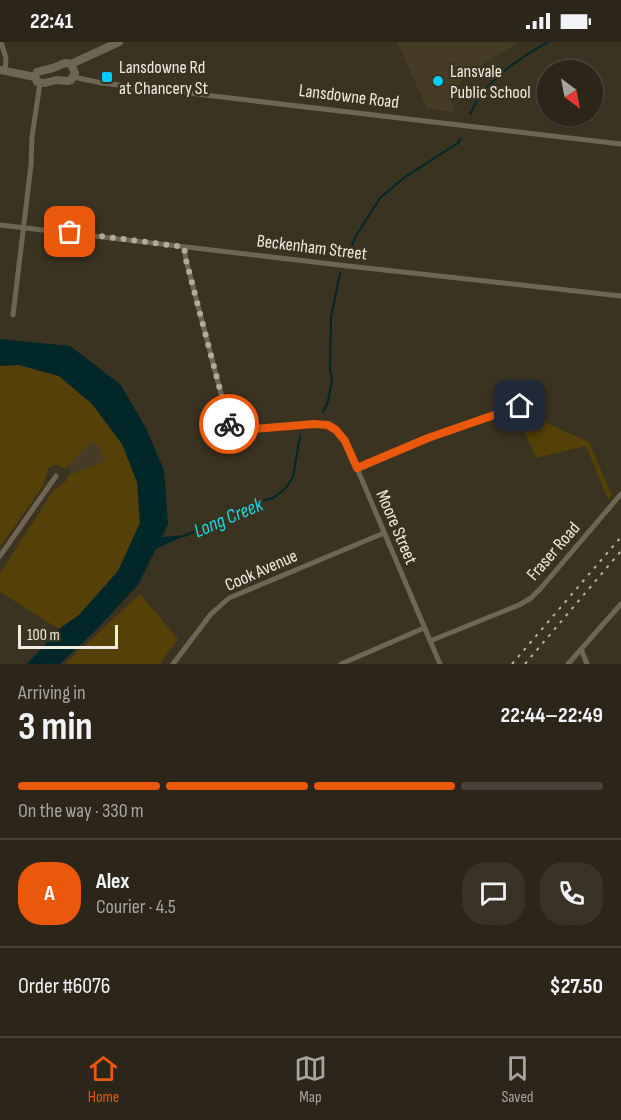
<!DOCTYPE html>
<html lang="en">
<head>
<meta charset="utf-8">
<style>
	:root { --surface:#2c261a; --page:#383227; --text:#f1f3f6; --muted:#a6a5a2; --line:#484339; --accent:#ea580c }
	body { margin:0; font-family:"Sofia Sans Condensed",sans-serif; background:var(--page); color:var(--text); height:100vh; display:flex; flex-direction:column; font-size:22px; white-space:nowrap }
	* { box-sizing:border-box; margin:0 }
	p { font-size:20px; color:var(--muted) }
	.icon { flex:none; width:33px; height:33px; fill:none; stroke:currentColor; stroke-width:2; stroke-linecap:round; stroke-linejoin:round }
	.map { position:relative; height:622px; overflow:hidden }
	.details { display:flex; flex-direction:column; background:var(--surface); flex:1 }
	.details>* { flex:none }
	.needle { width:39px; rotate:148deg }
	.buttons { position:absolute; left:537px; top:18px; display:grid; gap:12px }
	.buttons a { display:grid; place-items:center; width:66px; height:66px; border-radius:50%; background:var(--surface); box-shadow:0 2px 4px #0004,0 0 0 2px var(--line); font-size:30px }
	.scale { position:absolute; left:18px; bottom:15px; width:100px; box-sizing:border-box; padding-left:6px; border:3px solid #f0ebe1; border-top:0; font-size:16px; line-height:21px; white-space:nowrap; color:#f0ebe1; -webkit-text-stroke:4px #3b3322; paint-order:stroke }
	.pin { position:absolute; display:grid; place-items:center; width:51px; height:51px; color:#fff; margin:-26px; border-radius:12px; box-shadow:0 3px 9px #0006 }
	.courier { position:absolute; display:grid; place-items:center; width:60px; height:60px; margin:-30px; border:4px solid #ea580c; border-radius:50%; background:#fff; color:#222; box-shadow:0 2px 8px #0007 }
	.head em { font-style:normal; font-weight:700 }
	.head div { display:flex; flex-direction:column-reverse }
	.head { display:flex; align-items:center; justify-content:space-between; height:102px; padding:0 18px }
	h1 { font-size:39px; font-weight:700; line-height:45px }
	.bar { display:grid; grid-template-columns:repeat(4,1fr); gap:9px 6px; align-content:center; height:72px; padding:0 18px }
	.bar i { height:8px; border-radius:4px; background:var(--line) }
	.bar .on { background:var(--accent) }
	.bar p { grid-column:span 4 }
	.line { display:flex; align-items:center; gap:15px; padding:0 18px; border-top:2px solid var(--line) }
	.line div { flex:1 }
	.round { display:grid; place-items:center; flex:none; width:63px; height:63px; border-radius:24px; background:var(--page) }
	.status { display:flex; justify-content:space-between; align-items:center; height:42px; padding:0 30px; background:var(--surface); direction:ltr }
	.status svg { height:16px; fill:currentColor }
	.menu { display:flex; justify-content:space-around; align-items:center; height:84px; border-top:2px solid var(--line); background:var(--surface); font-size:16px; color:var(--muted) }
	.menu a { display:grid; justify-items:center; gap:3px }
	.menu .on { color:var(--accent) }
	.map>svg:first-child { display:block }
</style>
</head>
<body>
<div class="status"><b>22:41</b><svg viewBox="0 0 49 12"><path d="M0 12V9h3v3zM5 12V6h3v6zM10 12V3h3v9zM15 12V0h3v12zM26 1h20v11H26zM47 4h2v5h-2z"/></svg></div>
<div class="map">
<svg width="621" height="622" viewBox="0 0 621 622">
	<rect width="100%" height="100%" fill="#3b3322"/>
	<!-- built -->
	<path fill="#463b24" d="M397,0H520L467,31L455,48L451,58L454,70L427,66Z
		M92,398L99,405L106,419L71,432L67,424Z"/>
	<!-- green -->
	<path fill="#554007" d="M19,323L59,334L92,362L122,402L137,440L140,481L118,529L79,573L59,587L0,550V531L53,449L67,438V434L105,419L99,405L92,399L65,427L57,423H53L48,427L43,444L0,505V324Z
		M529,373L589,400L612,454L608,457L586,404L536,416L518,374Z
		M140,552L178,597L160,622H65Z"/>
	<!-- water -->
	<path fill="#012729" d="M0,297L70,304L120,342L145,384L164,428L168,482L162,495L186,493L156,507L138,543L95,589L60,622H27L59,587L79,573L118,529L140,481L137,440L122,402L92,362L59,334L19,323L0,324Z"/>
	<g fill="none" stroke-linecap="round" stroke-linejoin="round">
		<!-- stream -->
		<path stroke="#012729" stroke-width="2" d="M470,72C485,38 517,18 548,0
			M346,216L356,194L380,156L405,135L458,101L460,97
			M323,370L328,359L332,339L330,327L331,275L340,231
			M184,494L215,481L246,463L273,456L285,447L293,435L300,394"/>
		<!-- street -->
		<path stroke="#6e6653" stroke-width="5" d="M1,0L6,16L5,29
			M73,35L102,41L621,102
			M0,183L348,224L621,254
			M184,205L186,218L229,382L237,388H241L322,382C335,385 343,393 348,405L440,622
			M13,273L31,123L32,95L40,41
			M357,426L428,396L520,364
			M0,514L56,434
			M430,599L519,563L531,556L541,546L621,452
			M581,607L587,622
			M173,622L211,572L229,556L384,491
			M341,622L424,586
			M568,622L621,562"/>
		<!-- secondary -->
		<path stroke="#6e6653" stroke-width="8" d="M0,28L35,35
			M35,35L37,30L53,26L65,21L71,22L119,0
			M35,35L37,40L45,41L56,38L67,39L71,38L75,31L71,22"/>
		<!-- rail -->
		<path stroke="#b9b3a7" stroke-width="2" stroke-dasharray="3 6" stroke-linecap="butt" d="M512,622L621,495
			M525,622L621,509"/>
	</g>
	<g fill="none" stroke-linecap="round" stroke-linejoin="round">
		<!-- done -->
		<path stroke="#b1ab9e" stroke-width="6" stroke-dasharray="0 10.8" d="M70,190L184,205L186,218L229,382"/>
		<!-- route -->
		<path stroke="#ea580c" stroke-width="8" d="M229,382L232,386L241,388L314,382L328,383L336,388L345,399L357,426L428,396L520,364"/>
	</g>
	<!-- markers -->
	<g fill="#01cbf9" stroke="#3b3322" stroke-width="2">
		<rect x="101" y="29" width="12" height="12" rx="3"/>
		<circle cx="438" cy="39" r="6"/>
	</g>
	<g text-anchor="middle" stroke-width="5" stroke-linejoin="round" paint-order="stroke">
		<!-- poi labels -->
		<g font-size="18" fill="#f0ebe1" stroke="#3b3322" text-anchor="start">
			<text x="119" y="31">Lansdowne Rd<tspan x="119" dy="21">at Chancery St</tspan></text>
			<text x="450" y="35">Lansvale<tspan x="450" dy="21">Public School</tspan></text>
		</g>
		<!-- street labels -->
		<g font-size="18" fill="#f0ebe1" stroke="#3b3322">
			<text transform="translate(349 54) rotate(7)" y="6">Lansdowne Road</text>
			<text transform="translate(312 205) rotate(7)" y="6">Beckenham Street</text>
			<text transform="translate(397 485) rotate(67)" y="6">Moore Street</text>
			<text transform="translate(553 509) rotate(-49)" y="6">Fraser Road</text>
			<text transform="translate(261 528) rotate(-24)" y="6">Cook Avenue</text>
		</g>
		<!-- water labels -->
		<g font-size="20" font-style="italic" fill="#1ad9e1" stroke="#3b3322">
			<text transform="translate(228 475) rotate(-23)" y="7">Long Creek</text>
		</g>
	</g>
</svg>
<div class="buttons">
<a><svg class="needle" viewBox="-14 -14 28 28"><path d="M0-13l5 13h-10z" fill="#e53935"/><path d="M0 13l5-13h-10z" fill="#a6a5a2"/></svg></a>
</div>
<div class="scale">100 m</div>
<div class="pin" style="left:70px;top:190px;background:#ea580c"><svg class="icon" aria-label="bag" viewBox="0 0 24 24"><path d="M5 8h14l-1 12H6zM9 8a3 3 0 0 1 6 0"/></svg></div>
<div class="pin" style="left:520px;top:364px;background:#1f2937"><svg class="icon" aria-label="home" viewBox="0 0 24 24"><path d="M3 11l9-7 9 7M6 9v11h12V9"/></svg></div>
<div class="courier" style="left:229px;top:382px"><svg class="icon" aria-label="bike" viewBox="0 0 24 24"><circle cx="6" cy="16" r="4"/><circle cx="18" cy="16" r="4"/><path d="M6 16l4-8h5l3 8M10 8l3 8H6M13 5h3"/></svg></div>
</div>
<section class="details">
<div class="head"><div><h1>3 min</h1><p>Arriving in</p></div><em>22:44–22:49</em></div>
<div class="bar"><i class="on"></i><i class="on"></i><i class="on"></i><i></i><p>On the way · 330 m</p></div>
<div class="line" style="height:108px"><b class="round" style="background:var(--accent);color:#fff">A</b><div><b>Alex</b><p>Courier · 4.5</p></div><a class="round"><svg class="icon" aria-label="chat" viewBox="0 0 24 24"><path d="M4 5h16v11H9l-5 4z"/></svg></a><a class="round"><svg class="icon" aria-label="phone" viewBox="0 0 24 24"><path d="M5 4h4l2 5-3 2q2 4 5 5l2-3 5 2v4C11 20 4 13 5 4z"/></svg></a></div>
<div class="line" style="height:78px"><div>Order #6076</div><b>$27.50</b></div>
</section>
<nav class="menu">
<a class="on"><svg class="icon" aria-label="home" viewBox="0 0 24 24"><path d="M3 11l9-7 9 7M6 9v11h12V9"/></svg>Home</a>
<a><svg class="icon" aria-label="map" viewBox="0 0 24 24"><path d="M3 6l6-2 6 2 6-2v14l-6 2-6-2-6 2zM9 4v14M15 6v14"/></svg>Map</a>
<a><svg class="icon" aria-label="saved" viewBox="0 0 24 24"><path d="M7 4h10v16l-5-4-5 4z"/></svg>Saved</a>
</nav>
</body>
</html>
